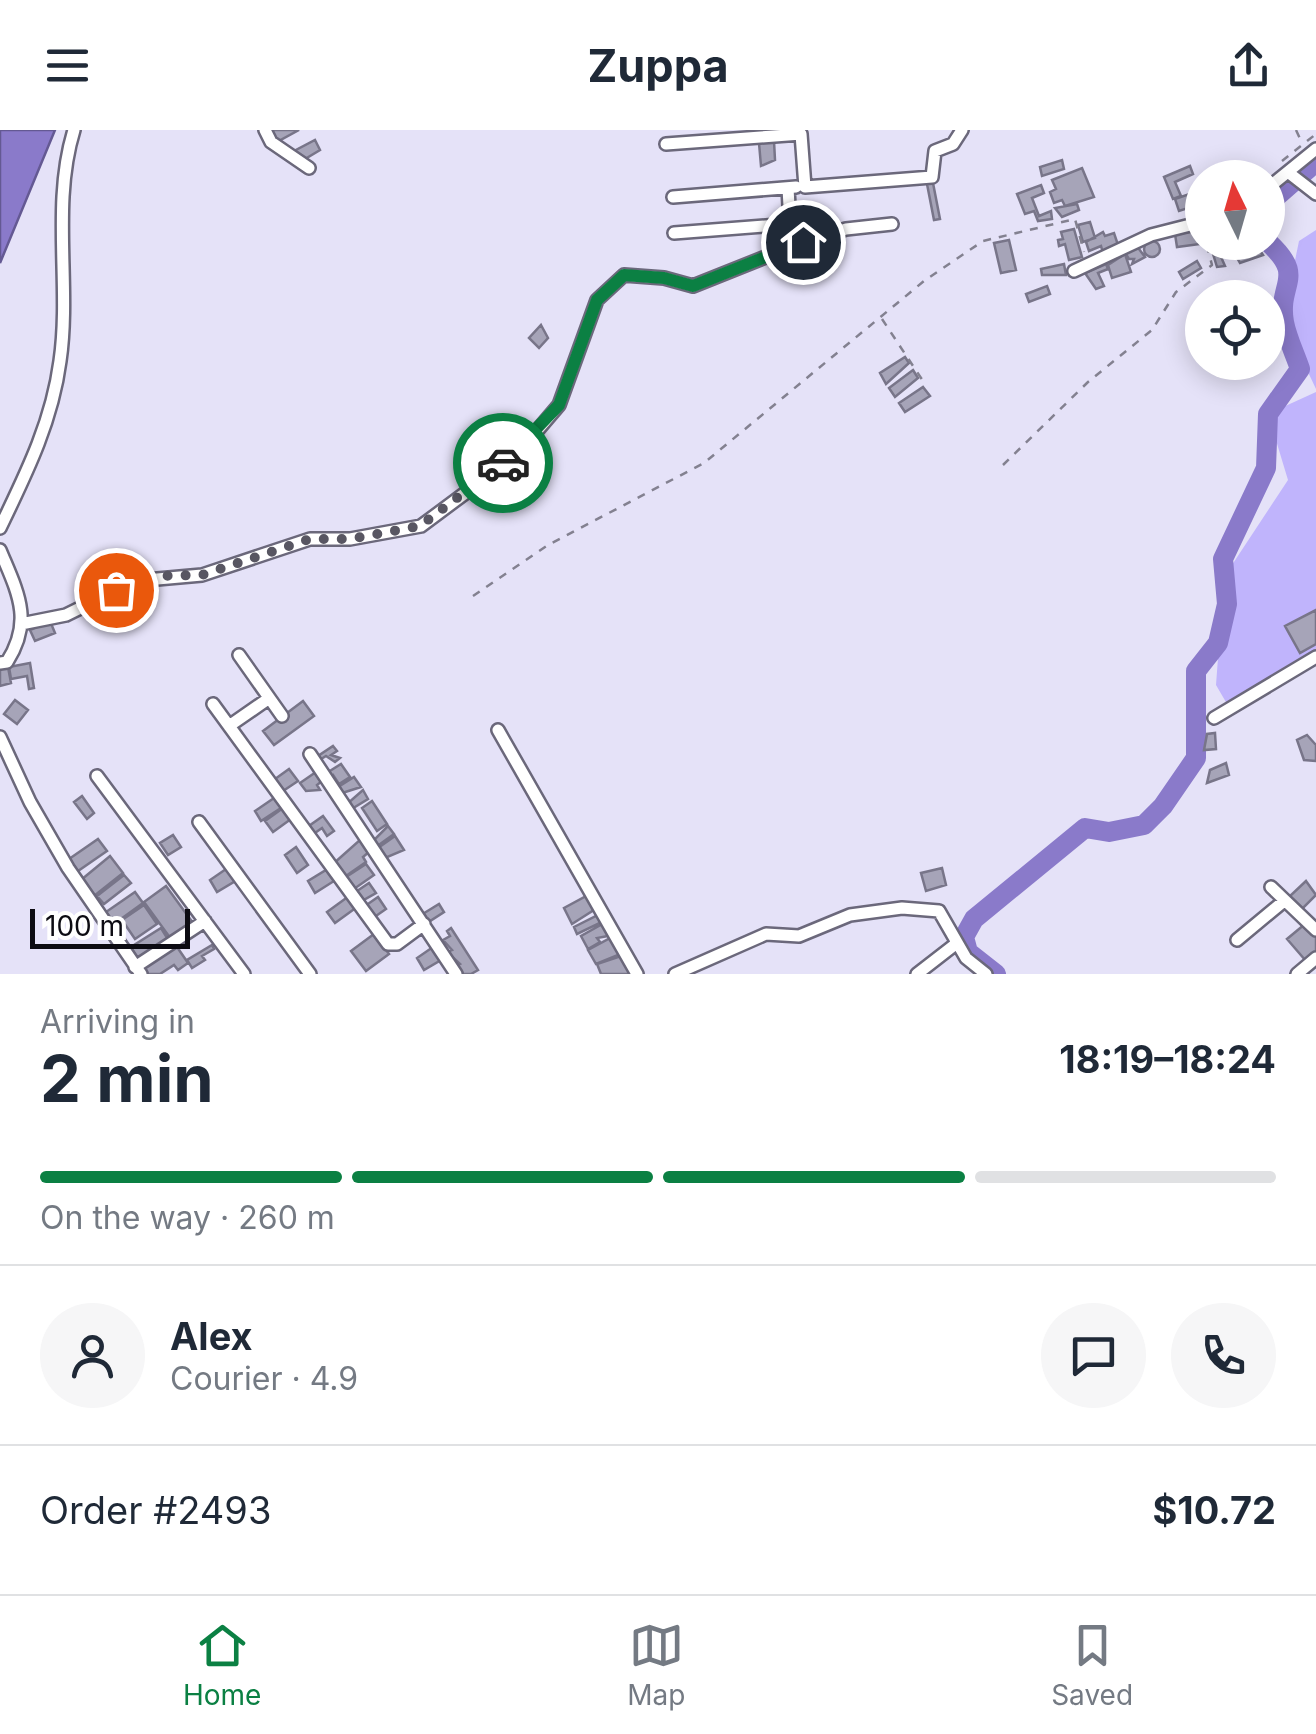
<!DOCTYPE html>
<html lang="en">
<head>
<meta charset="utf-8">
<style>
	:root { --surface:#fff; --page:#f6f6f7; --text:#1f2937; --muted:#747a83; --line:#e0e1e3; --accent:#0b8043 }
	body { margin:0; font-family:Inter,sans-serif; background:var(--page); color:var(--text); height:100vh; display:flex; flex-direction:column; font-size:38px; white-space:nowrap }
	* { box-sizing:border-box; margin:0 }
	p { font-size:32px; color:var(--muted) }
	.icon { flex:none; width:55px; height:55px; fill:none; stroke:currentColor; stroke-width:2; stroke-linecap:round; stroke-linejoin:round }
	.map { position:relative; height:844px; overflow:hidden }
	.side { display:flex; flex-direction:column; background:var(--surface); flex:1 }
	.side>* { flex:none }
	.needle { width:65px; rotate:355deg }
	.fabs { position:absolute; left:1185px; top:30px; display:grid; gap:20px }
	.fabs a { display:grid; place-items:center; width:100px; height:100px; border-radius:50%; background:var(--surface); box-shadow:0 5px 25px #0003; font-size:50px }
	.scale { position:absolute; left:30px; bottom:25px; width:160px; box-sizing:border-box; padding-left:10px; border:5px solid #0c0b12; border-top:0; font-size:28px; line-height:35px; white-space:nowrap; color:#0c0b12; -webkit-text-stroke:8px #fff; paint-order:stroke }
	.pin { position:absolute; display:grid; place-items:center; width:85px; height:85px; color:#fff; margin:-42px; border:5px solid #fff; border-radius:50%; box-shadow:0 2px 10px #0007 }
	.courier { position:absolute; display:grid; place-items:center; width:100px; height:100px; margin:-50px; border:8px solid #0b8043; border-radius:50%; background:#fff; color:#222; box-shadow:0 2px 12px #0007 }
	.overview em { font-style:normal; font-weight:700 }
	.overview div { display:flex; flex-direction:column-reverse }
	.overview { display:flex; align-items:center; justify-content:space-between; height:170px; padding:0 40px }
	h1 { font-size:65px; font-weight:700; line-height:75px }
	.bar { display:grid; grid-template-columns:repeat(4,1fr); gap:15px 10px; align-content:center; height:120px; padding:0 40px }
	.bar i { height:12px; border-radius:8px; background:var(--line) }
	.bar .active { background:var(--accent) }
	.bar p { grid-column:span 4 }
	.line { display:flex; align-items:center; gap:25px; padding:0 40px; border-top:2px solid var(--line) }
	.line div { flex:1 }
	.round { display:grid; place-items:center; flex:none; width:105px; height:105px; border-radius:52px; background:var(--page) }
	header { display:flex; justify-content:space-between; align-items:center; height:130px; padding:0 40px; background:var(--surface); font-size:45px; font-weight:700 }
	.tabs { display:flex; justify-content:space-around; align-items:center; height:140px; border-top:2px solid var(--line); background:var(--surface); font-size:28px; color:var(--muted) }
	.tabs a { display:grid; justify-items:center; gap:5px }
	.tabs .active { color:var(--accent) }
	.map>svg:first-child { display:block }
</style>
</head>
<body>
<header><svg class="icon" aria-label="menu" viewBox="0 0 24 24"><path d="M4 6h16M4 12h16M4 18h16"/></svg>Zuppa<svg class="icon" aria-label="share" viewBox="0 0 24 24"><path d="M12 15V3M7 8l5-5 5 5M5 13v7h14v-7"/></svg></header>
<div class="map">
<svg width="1316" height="844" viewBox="0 0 1316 844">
	<rect width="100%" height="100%" fill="#e5e2f8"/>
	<!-- green -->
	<path fill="#c0b4fc" d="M1316,100V259L1283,189L1299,111Z
		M1316,262V525L1230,579L1216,555L1224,447L1288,350L1268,284Z"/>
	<!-- water -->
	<path fill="#8a7aca" stroke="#645993" stroke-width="2.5" d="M0,0H55L0,133Z"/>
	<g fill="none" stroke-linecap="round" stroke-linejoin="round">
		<!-- river -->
		<path stroke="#8a7aca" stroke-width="20" d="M1268,74L1316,32
			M996,844L968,822L964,807L974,789L1085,698L1109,702L1144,695L1163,676L1196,628V541L1218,513L1227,474L1223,429L1266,338L1268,284L1300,239C1295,224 1287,208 1284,192C1277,152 1307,148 1268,112"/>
	</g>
	<!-- building -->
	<path fill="#a6a4b8" stroke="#787589" stroke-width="2.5" d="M268,0H299L275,13Z
		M315,10L320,20L300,32L294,21Z
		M774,11L775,30L761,36L759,13Z
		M1062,30L1064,39L1042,46L1040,37Z
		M1190,36L1193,44L1175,52L1181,66L1173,69L1164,47Z
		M1082,38L1094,67L1065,76L1062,70L1054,73L1050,62L1056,59L1052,50Z
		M933,53L940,89L934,90L927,54Z
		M1041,55L1044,63L1032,68L1039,86L1051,81L1052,89L1038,91L1034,81L1025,84L1017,64Z
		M1195,62L1202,83L1198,88L1194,76L1179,81L1175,69Z
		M1077,74L1079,80L1062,87L1055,78Z
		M1090,92L1095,108L1083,112L1078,95Z
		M1074,99L1082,127L1069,130L1065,114L1059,116L1058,110L1063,109L1061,102Z
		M1198,101L1200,114L1177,117L1175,104Z
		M1103,102L1105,106L1114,103L1118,115L1103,123L1101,116L1089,121L1086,112Z
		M1009,110L1016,140L1001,143L994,113Z
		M1144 119a8 8 0 1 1 16 0a8 8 0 1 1-16 0Z
		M1210,114L1212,119L1222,114L1218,120L1225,136L1217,137Z
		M1256,114L1263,125L1240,133L1236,126Z
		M1136,115L1145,127L1132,134L1134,129H1129L1124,121Z
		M1125,124L1131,142L1112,148L1108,135Z
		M1197,131L1201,138L1183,149L1179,142Z
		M1064,134L1066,145H1042L1041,139Z
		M1106,134L1108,139L1098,143L1104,156L1096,159L1085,143Z
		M1047,156L1050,164L1029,172L1026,164Z
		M541,195L548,208L539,218L529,208Z
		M905,227L909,233L886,254L880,243Z
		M913,240L918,248L895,267L889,258Z
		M923,257L930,266L905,282L899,273Z
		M1316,480V514L1300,523L1285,496Z
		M50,491L55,503L35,511L30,500Z
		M30,533L34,558L29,559L27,546L11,549L9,537Z
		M8,537L11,553L0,556V538Z
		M15,570L28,580L17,594L4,584Z
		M303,571L314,586L274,615L263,601Z
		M1215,603L1216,619L1204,620L1207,604Z
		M1307,605L1316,615V631L1304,630L1297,610Z
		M333,616L337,621L331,625L340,628L335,632L326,626L318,631L315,628Z
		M1226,633L1229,645L1207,653L1210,640Z
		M341,634L350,647L339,654L333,645L328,648L325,644Z
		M289,639L298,651L283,661L275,649Z
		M316,642L322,651L317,655L320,660L306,661L300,653Z
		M354,647L361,657L339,664L335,659Z
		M363,660L368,669L350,680L347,674Z
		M82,666L94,683L87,689L74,672Z
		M277,666L284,676L261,691L255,681Z
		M372,671L387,694L377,701L362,678Z
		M283,678L291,689L273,702L265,691Z
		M323,686L334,701L327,706L322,698L312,705L306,698Z
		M388,696L394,704L376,717L372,712Z
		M173,705L181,717L168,725L160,713Z
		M395,706L404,720L385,728L378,718Z
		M98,709L107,721L78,741L69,729Z
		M361,709L370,721L363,727L366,732L343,748L333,734Z
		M296,717L308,735L297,743L285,725Z
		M110,726L123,743L94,766L81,750Z
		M366,734L374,745L351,761L343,749Z
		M229,737L237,750L217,762L210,750Z
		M942,738L946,755L926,761L921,743Z
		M326,740L334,751L315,763L308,751Z
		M124,745L131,753L104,774L97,766Z
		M1306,751L1316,765L1302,779L1290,766Z
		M369,753L376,763L360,772L354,763Z
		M166,756L193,793L171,809L144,772Z
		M135,762L143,773L114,794L106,782Z
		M590,764L597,778L572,794L564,778Z
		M349,766L357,777L335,793L327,782Z
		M378,767L386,779L373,788L365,776Z
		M439,774L444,782L427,793L421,785Z
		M144,775L157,794L135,809L122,790Z
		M600,784L604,791L577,804L574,797Z
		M606,792L613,805L597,808L600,812L588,819L581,806Z
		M1305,794L1316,807V822L1306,831L1287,809Z
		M161,798L169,811L139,831L131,817Z
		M451,798L478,840L471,844H459L454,837L460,834L447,822L452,820L443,810L450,806L447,801Z
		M374,804L389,824L366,841L351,821Z
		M614,806L623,823L596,834L588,820Z
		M175,814L188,833L178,840L174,835L160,844H147L143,837Z
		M212,815L214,819L202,826L205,830L192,838L187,830Z
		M433,817L441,830L424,840L417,828Z
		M624,825L629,844H601L597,834Z"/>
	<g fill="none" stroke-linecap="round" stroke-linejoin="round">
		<!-- minor casing -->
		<g stroke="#6b687b" stroke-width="16">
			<path id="minor" d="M265,0L271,12L309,38
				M666,14L801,4L805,57L932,47L935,21L953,14L962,0
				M1289,43L1316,64
				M1268,58L1316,19
				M673,67L796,57
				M674,103L790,94L788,58
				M1074,141L1151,105L1202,92
				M0,398C26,344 52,292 60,231C71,156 51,74 74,0
				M0,420C17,461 34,490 7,532L0,533
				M21,494L66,485L135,451L202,445L310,409H350L421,396L491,344L530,309L559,275L597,170L624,145L664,148L693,156L803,112L846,99L892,94
				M239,525L282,586
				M213,574L388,814H397L424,794
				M1214,588L1316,527
				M229,596L268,569
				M498,600L637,844
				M0,607L30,672L68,738L141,844
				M310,624L456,844
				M97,646L244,844
				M199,692L310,844
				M1271,757L1316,800
				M1237,810L1284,771
				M135,837L205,791
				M675,844L766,804L799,806L850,785L902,778L939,781L966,828L986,844
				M917,844L957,813
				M1297,844L1316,828"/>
		</g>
		<!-- path -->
		<path stroke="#838190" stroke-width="2.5" stroke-dasharray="8 8" stroke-linecap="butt" d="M1296,0L1302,13
			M1282,31L1316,4
			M882,189L923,251
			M1003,335L1088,252L1152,200L1176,162L1212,135L1206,112
			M473,466L548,415L704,333L924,151L983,111L1075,89L1084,122"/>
		<!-- minor -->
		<use href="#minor" stroke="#fff" stroke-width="11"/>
	</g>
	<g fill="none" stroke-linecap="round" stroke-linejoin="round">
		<!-- done -->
		<path stroke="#585662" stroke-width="10" stroke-dasharray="0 18" d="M116,460L156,446L202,445L310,409H350L420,396L503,333"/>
		<!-- route -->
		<path stroke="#0b8043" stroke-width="12" d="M503,333L559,275L597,170L624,145L664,148L693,156L803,112"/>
	</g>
</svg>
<div class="fabs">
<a><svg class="needle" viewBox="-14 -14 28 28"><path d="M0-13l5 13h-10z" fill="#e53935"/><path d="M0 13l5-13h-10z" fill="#747a83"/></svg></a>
<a><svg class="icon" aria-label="locate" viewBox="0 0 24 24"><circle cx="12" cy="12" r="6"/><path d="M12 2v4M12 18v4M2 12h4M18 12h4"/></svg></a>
</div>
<div class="scale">100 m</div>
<div class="pin" style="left:116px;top:460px;background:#ea580c"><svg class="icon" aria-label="bag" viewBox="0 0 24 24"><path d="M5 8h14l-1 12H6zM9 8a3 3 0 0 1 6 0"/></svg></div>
<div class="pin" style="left:803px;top:112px;background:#1f2937"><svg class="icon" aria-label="home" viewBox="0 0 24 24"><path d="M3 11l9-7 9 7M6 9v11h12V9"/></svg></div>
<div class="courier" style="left:503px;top:333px"><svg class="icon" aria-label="car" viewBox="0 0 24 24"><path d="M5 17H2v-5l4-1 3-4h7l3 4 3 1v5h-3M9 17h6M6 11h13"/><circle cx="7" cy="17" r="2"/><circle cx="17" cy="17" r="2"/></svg></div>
</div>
<section class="side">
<div class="overview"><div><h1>2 min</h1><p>Arriving in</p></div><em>18:19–18:24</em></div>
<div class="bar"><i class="active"></i><i class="active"></i><i class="active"></i><i></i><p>On the way · 260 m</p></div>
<div class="line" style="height:180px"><a class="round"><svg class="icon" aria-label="person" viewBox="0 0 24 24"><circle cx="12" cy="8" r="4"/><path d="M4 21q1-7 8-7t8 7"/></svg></a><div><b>Alex</b><p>Courier · 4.9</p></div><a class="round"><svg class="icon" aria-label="chat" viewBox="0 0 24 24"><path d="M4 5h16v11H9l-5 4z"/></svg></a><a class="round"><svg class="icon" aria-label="phone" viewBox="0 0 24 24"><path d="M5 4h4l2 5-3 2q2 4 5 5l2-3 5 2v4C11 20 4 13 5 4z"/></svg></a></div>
<div class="line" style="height:130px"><div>Order #2493</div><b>$10.72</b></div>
</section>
<nav class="tabs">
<a class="active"><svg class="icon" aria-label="home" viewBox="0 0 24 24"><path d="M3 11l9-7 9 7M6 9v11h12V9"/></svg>Home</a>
<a><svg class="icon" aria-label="map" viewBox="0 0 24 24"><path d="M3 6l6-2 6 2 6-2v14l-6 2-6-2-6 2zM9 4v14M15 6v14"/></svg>Map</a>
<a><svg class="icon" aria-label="saved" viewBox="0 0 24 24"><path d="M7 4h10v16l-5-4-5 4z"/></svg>Saved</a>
</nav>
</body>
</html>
